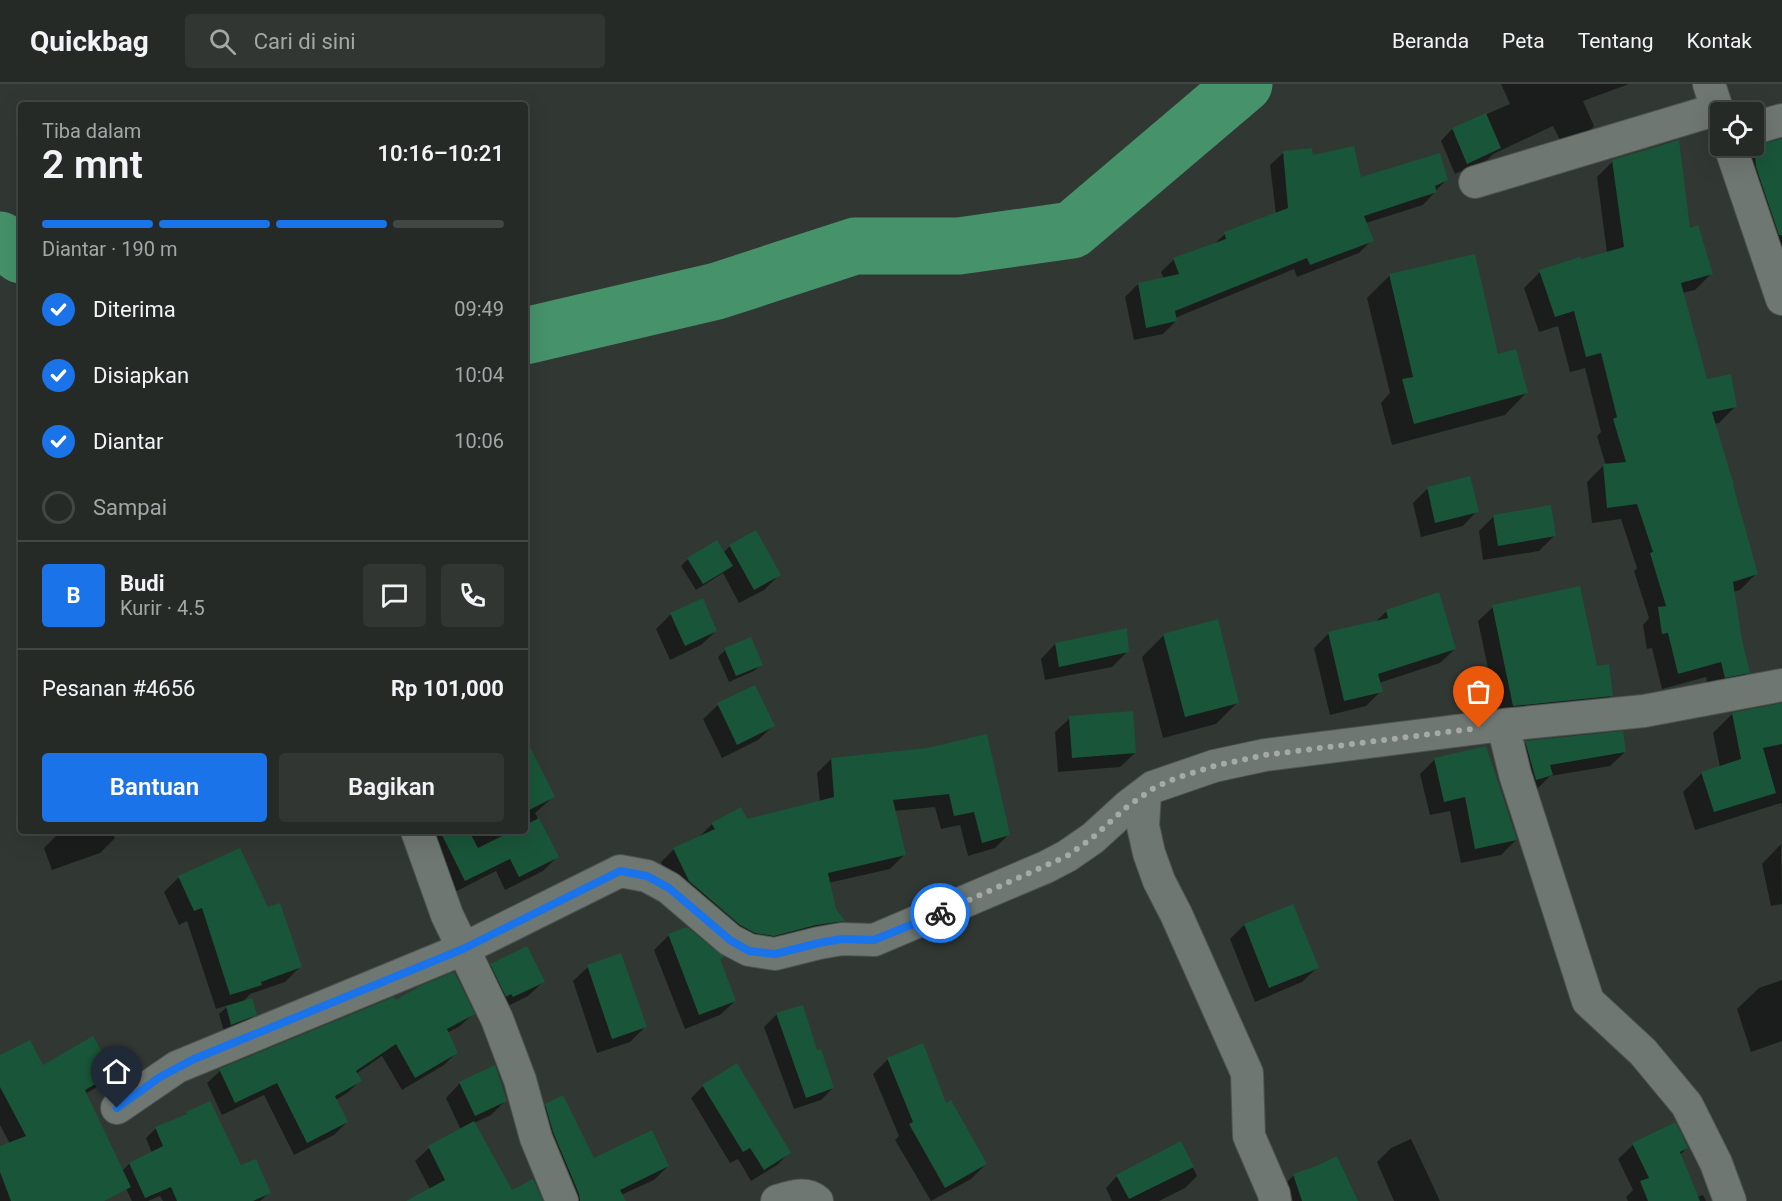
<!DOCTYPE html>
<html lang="id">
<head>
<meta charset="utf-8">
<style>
	:root { --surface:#252a27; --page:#313633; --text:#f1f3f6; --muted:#a3a7a7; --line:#424644; --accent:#1a73e8 }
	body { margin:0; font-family:Roboto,sans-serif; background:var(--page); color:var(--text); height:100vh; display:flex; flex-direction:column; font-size:22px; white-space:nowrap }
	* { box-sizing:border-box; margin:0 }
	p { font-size:20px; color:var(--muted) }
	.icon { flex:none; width:33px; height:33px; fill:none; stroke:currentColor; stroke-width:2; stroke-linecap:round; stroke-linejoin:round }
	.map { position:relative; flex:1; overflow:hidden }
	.side { position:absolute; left:18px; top:18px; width:510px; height:732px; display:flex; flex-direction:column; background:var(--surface); border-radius:6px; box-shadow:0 6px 24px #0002,0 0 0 2px var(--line) }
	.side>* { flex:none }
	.tools { position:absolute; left:1710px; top:18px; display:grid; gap:12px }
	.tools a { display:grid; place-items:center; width:54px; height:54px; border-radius:6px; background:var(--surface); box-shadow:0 6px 24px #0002,0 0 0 2px var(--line); font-size:30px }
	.pin { position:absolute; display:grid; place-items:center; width:51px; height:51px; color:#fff; margin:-62px -26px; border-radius:50% 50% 50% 0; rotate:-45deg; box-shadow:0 0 6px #0007 }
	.pin .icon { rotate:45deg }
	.courier { position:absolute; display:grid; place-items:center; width:60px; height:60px; margin:-30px; border:4px solid #1a73e8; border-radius:50%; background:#fff; color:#222; box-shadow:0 2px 8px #0007 }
	.headline em { font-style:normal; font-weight:600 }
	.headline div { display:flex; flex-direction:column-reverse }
	.headline { display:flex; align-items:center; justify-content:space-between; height:102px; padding:0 24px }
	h1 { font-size:39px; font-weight:600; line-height:45px }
	.bar { display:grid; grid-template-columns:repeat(4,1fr); gap:9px 6px; align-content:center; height:72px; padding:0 24px }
	.bar i { height:8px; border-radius:4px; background:var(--line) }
	.bar .selected { background:var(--accent) }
	.bar p { grid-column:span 4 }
	.line { display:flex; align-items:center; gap:15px; padding:0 24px; border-top:2px solid var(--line) }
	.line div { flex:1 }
	.round { display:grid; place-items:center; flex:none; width:63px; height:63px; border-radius:6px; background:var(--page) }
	ol { padding:0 24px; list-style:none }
	li { display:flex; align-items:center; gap:18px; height:66px }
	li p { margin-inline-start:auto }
	li .icon { padding:6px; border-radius:50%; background:var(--accent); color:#fff; stroke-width:4 }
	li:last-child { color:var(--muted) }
	li i { width:33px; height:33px; border:3px solid var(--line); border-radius:50% }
	.button { display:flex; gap:12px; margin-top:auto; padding:12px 24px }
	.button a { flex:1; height:69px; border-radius:6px; background:var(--accent); color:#fff; font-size:24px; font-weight:600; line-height:69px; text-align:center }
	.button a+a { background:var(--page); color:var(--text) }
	header { display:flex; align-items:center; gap:36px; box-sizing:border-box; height:84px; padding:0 30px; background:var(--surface); border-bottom:2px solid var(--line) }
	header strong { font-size:28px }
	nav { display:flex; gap:33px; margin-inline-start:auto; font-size:21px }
	.search { width:420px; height:54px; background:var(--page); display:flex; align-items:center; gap:15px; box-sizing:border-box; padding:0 21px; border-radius:6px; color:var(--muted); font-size:22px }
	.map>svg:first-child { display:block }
</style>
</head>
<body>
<header>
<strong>Quickbag</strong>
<div class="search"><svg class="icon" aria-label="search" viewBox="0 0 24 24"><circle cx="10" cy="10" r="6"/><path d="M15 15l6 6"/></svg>Cari di sini</div>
<nav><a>Beranda</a><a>Peta</a><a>Tentang</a><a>Kontak</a></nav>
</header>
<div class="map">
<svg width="1782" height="1117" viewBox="0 0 1782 1117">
	<rect width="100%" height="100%" fill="#313834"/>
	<!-- shadow -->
	<path fill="#0007" d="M1501,0H1629L1583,17L1594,42L1583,54L1562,60L1553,42L1493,70L1487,76L1455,90L1441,57L1452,45L1510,20Z
		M1782,56V201L1738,78L1753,63Z
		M1283,69L1312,73L1360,95L1446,96L1423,121L1366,139L1372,156L1359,169L1297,193L1294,185L1175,234L1176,237L1163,250L1134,256L1125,213L1138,200L1164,195L1161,188L1174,175L1213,161L1225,150L1276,130L1270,81Z
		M1613,77L1689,146L1711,190L1695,206L1682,209L1706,297L1735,323L1719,339L1714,340L1756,490L1740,506L1733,508L1741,556L1748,588L1732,604L1709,609L1706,593L1662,605L1652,564L1647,565L1643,541L1649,534L1634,487L1637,484L1621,435L1592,439L1587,398L1603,382H1606L1597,352L1601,348L1585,284L1570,288L1558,242L1539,248L1524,204L1540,188L1607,169L1597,93Z
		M1474,172L1497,272L1526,309L1505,331L1392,361L1381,319L1390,309L1367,214L1389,192Z
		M1469,394L1477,427L1463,442L1421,453L1413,419L1427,405Z
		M1494,432L1554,452L1539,467L1483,476L1479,447Z
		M730,462L779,491L764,506L739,519L723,489L696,506L681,482L688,475L723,469Z
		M1493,523L1596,584L1612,611L1597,626L1499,636L1478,537Z
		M1387,527L1455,565L1440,579L1379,599L1381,607L1366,622L1330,631L1314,564L1328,550L1375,538Z
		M671,530L716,547L701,561L670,576L656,545Z
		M1164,551L1238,618L1216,640L1163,654L1142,573Z
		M1055,560L1127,568L1112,583L1045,596L1041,575Z
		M725,566L761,580L754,587L729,598L718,573Z
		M718,621L773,642L758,656L722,674L703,635Z
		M1782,621V723L1781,719L1695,746L1683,708L1702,689L1720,683L1713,649L1732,630Z
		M1070,634L1135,669L1120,683L1058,688L1055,648Z
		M1526,658L1625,668L1610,682L1550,692L1537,705L1521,710L1511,673Z
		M927,665L1008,751L995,764L968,772L960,741L941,745L935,723L894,727L904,771L890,785L828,799L834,826L843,837L829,850L759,865L675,811L661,778L674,765L698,754L712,740L746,737L820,718L817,689L831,675Z
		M1435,675L1516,756L1501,771L1461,779L1450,727L1430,731L1420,690Z
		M525,691L553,713L535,729L557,773L543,787L505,806L496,787L451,810L419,747H525Z
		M64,747H112L115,754L100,769L52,786L44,764L59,749Z
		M1781,760L1782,820L1771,822L1762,780Z
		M179,793L300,883L285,898L250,910L242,919L255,930L248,937L224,947L219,930L229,921L216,925L187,837L179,841L164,808Z
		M1244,841L1317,884L1302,898L1255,918L1230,855Z
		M669,851L722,873L719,876L735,917L720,931L685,945L654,866Z
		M491,881L543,898L528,912L498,927L477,896Z
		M588,883L645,943L630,958L597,969L573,897Z
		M1782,896V957L1751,968L1737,925L1759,904Z
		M394,915L395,918L473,930L460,942L447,949L456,969L444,981L402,1006L382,972L356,990L360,997L347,1009L336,1016L347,1038L334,1051L294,1071L264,1011L222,1031L207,999L220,987Z
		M802,923L816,968L833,1004L821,1016L794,1025L764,943L776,931Z
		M0,973L42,983L112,989L99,1002L78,1014L97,1117H0V1064L10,1060L0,1041Z
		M888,975L946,1021L986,1080L971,1095L931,1117L895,1056L899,1052L873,990Z
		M737,981L789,1069L777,1081L751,1097L738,1075L730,1079L691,1014L703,1002Z
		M460,999L505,1017L491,1031L474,1039L511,1108L541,1117H422L431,1107L415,1077L429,1064L461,1046L446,1014Z
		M546,1021L593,1076L668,1082L654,1096L621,1111L623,1117H563L532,1035Z
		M187,1029L241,1083L269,1109L260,1117H163L160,1112L148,1117H132L119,1090L129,1080L152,1069L146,1054L156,1044L184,1033Z
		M1675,1040L1687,1064L1680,1071L1697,1113L1703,1111L1706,1117H1628L1626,1113L1633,1106L1618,1075L1633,1061Z
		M1411,1055L1440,1117H1394L1377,1078L1391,1064Z
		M1181,1059L1197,1092L1185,1104L1159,1117H1112L1106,1104L1117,1092Z
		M1294,1091L1356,1117H1293L1287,1098Z"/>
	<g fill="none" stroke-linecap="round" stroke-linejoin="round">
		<!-- river -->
		<path stroke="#46926a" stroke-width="57" d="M0,156L21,171
			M525,252L717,207L855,162H959L1072,146L1244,0"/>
	</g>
	<!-- building -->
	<path fill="#195538" d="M1486,29L1501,64L1467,80L1452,44Z
		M1782,55V151H1779L1756,83L1754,61Z
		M1679,56L1690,144L1698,141L1713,190L1681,199L1707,295L1731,290L1737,323L1712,328L1734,401H1733L1758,490L1733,498L1742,556L1750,589L1725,594L1721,578L1678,590L1668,549L1662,550L1658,523L1666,522L1650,469L1653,468L1637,420L1607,424L1603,380L1626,378L1613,335L1617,333L1601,269L1586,273L1574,227L1555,233L1539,186L1580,173L1581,175L1624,163L1612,76Z
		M1354,62L1361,93L1440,69L1448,96L1435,102L1437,108L1364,132L1374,157L1310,181L1307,174L1175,227L1177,237L1146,244L1138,199L1179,190L1173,174L1226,155L1224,148L1288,124L1283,67L1312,64L1313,71Z
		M1475,170L1498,270L1516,265L1528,309L1414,340L1402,295L1413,293L1389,190Z
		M1470,392L1479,428L1435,439L1427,403Z
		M1551,421L1556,452L1498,462L1493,431Z
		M756,446L781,491L754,506L729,461Z
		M717,456L733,482L703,500L687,474Z
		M1580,502L1597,582L1609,580L1613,612L1513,622L1492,521Z
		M1439,508L1456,565L1378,590L1383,608L1344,617L1328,548L1388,534L1386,526Z
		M703,514L717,547L685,562L670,529Z
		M1218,535L1239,619L1185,633L1163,550Z
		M1127,544L1129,568L1059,583L1055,559Z
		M751,553L763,581L736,592L724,564Z
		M755,601L775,642L737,661L717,619Z
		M1782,619V660L1763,664L1776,709L1714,728L1701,688L1741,675L1732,629Z
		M1133,627L1136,669L1072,674L1069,632Z
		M1623,647L1626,668L1550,681L1553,691L1536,696L1525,657Z
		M987,650L1010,751L982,759L974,728L954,732L949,710L893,716L906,771L828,789L836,825L845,837L816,841L774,852L755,849L740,841L689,797L673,764L715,745L711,739L741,723L747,735L834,713L831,674L927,664Z
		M525,653L555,713L525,728Z
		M1486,662L1517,756L1475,765L1465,713L1444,718L1434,674Z
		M539,734L559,773L519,793L510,775L465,797L440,747H469L478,764L512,747H525V741Z
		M240,764L268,823L280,819L302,883L261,898L262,901L230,911L202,824L194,827L178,792Z
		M1293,820L1319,884L1269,904L1244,840Z
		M687,843L724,873L720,875L736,917L699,931L668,850Z
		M527,862L545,898L513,913L511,910L506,913L490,880Z
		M621,869L647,943L612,955L587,881Z
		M454,888L475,930L447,945L458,969L415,994L396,960L356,987L362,997L335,1012L348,1038L307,1059L277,999L235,1019L219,985L394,913L396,916L420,902Z
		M252,914L257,931L231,941L226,922Z
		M803,921L817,966L821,965L834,1004L806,1014L776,929Z
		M93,952L114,989L85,1006L131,1103L104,1117H11L0,1088V1062L26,1052L0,1003V971L30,956L43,981Z
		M923,959L946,1019L951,1016L987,1080L945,1104L909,1040L913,1038L887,974Z
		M737,979L791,1069L764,1086L750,1064L743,1068L702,1001Z
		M495,981L507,1017L475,1032L459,998Z
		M563,1011L594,1074L652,1046L669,1082L620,1106L626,1117H580L579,1110L553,1048L545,1020Z
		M210,1017L241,1081L256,1075L271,1109L253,1117H177L171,1103L145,1114L129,1079L163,1062L155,1043L187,1030L186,1028Z
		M474,1037L512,1106L533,1095L543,1117H406L445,1096L428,1062Z
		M1676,1038L1688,1064L1680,1068L1700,1117H1648L1640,1097L1649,1094L1632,1059Z
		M1181,1057L1194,1083L1129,1115L1116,1091Z
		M1337,1072L1358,1117H1302L1293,1090L1314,1083Z"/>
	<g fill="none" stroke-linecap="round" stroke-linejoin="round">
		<!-- minor casing -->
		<g stroke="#4e5350" stroke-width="34">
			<path id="minor" d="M1709,0L1720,34
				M1754,44L1782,36
				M1730,62L1782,215
				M1475,98L1718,25
				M1503,641L1515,690L1588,917L1643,968L1687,1021L1716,1079L1730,1117
				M1145,709L1143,742L1149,769L1159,797L1176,830L1247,989L1249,1052L1274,1110L1275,1117
				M417,747L447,831L497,935L520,996L536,1054L562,1117
				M117,1024L177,983L463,865L620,787L647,792L669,804L730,856L749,866L775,870L819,859L842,855L874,856L1046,783L1067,772L1093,754L1128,722L1153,703L1214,682L1265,671L1503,641L1644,627L1782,601
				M777,1117C790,1113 805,1107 817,1117"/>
		</g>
		<!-- minor -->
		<use href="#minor" stroke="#6f7772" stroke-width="32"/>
	</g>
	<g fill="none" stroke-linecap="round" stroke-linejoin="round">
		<!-- done -->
		<path stroke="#a5aaa7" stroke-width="6" stroke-dasharray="0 10.8" d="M940,829L1067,772L1092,754L1128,722L1154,704L1176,694L1214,682L1265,671L1479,644"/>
		<!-- route -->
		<path stroke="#1a73e8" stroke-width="8" d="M117,1024L160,993L194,975L463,865L620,787L647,792L669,804L730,856L749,867L775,870L819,859L842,855L874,856L940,829"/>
	</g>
</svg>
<div class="tools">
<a><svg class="icon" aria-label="locate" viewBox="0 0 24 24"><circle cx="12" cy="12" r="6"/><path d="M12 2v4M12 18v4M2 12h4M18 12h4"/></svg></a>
</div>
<div class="pin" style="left:1479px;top:644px;background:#ea580c"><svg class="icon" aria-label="bag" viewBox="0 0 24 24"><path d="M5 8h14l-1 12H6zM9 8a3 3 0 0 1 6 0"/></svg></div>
<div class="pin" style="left:117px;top:1024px;background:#1f2937"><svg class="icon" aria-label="home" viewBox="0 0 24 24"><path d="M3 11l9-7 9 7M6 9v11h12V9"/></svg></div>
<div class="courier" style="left:940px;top:829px"><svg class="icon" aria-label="bike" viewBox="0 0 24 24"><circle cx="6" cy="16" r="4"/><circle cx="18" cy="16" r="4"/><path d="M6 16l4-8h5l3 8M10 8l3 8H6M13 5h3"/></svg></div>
<section class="side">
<div class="headline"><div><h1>2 mnt</h1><p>Tiba dalam</p></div><em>10:16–10:21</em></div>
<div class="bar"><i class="selected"></i><i class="selected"></i><i class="selected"></i><i></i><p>Diantar · 190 m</p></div>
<ol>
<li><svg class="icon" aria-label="check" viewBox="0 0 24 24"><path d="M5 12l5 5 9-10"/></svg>Diterima<p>09:49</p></li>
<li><svg class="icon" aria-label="check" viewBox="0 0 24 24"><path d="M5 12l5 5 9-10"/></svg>Disiapkan<p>10:04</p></li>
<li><svg class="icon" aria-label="check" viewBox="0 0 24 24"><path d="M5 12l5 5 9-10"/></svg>Diantar<p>10:06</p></li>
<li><i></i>Sampai</li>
</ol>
<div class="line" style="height:108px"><b class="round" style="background:var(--accent);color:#fff">B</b><div><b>Budi</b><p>Kurir · 4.5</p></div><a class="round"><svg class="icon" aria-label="chat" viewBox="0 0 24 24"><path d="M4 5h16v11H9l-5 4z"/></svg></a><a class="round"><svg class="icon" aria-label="phone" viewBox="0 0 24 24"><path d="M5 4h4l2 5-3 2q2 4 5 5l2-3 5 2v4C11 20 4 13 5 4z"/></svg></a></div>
<div class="line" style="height:78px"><div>Pesanan #4656</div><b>Rp 101,000</b></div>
<div class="button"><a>Bantuan</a><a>Bagikan</a></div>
</section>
</div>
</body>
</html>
